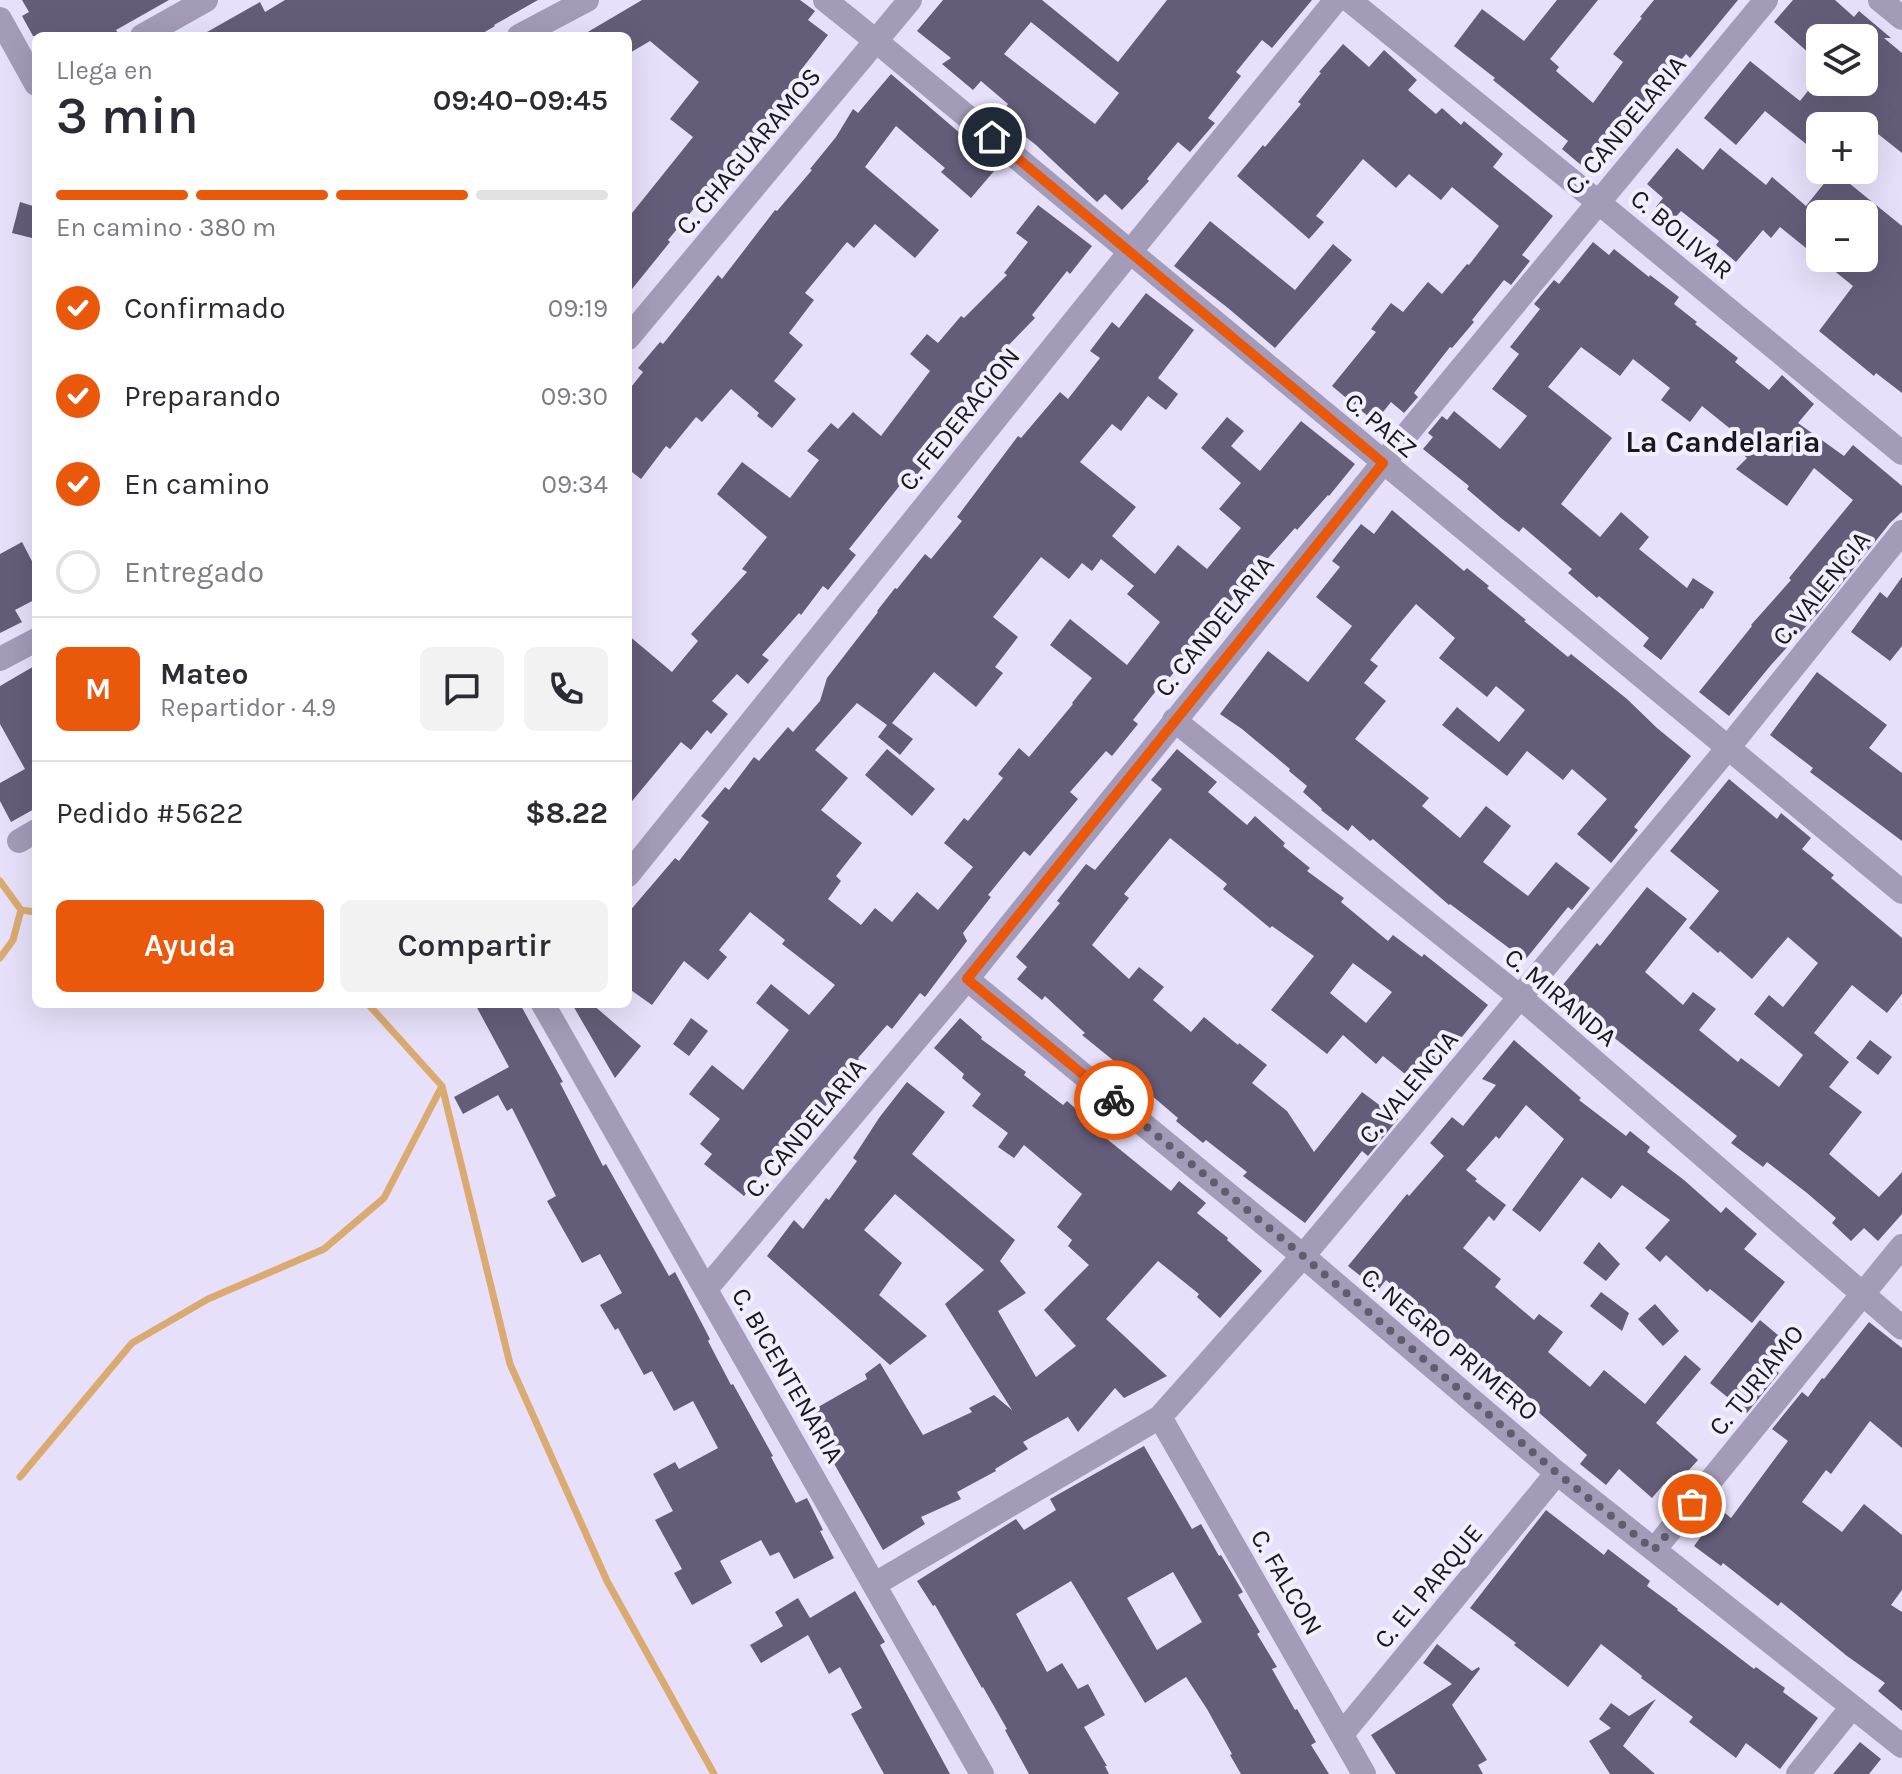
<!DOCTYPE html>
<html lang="es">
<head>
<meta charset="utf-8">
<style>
	:root { --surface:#fff; --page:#f2f2f3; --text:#2b2b33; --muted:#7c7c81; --line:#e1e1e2; --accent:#ea580c }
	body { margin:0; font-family:Karla,sans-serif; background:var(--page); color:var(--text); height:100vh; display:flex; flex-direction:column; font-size:30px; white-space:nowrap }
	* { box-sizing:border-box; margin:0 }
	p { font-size:26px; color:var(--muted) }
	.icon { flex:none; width:44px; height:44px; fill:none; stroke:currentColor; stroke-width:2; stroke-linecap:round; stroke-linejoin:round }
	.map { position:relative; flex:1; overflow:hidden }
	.details { position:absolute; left:32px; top:32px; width:600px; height:976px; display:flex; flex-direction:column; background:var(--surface); border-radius:12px; box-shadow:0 8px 32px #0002 }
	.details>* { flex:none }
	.tools { position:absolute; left:1806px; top:24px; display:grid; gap:16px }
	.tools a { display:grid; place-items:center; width:72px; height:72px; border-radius:12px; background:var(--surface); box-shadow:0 8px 32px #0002; font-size:40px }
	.pin { position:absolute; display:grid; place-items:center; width:68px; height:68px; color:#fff; margin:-34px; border:4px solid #fff; border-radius:50%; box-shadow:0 2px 8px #0007 }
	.courier { position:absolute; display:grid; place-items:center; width:80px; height:80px; margin:-40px; border:6px solid #ea580c; border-radius:50%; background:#fff; color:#222; box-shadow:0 2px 10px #0007 }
	.overview em { font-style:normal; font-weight:600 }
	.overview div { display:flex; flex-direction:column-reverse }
	.overview { display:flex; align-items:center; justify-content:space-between; height:136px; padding:0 24px }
	h1 { font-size:52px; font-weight:600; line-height:60px }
	.bar { display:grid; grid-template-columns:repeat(4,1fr); gap:12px 8px; align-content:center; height:96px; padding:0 24px }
	.bar i { height:10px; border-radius:6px; background:var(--line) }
	.bar .selected { background:var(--accent) }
	.bar p { grid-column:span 4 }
	.line { display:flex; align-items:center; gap:20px; padding:0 24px; border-top:2px solid var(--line) }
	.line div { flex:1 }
	.round { display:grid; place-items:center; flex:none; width:84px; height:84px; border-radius:12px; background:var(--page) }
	ol { padding:0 24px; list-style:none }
	li { display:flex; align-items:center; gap:24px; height:88px }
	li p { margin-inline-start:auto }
	li .icon { padding:8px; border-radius:50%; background:var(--accent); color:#fff; stroke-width:4 }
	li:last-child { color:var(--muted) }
	li i { width:44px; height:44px; border:4px solid var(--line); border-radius:50% }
	.cta { display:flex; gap:16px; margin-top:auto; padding:16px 24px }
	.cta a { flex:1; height:92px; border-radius:12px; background:var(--accent); color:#fff; font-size:32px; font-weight:600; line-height:92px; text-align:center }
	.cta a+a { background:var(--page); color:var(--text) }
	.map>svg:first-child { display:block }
</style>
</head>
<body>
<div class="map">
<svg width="1902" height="1774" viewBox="0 0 1902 1774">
	<rect width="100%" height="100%" fill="#e6e0fa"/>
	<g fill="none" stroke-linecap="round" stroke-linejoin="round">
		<!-- stream -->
		<path stroke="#dbaa70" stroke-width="7" d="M0,881L21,910L36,912
			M0,958L13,940L21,910
			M368,1004L442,1086L510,1364L607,1581L714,1774
			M20,1477L132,1343L208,1299L324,1249L384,1198L442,1086"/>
	</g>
	<!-- building -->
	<path fill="#645d79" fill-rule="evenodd" d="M22,0H169L116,30L120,36H33L22,16L29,12Z
		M285,0H538L494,25L495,26L478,36H200L260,2L265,12Z
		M642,0H800L815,11L808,20L828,35L801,70L806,74L759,127L706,196L705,195L668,240L670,242L628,294V218L693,137L670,119L699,82L650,41L628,54V36H581Z
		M943,0H1042L1118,62L1167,0H1312L1272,48L1262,40L1236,72L1241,76L1208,118L1215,123L1190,152L1178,142L1147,179L1149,181L1122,210L1105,194L1097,202L1036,145L999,116L1008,104L981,81L973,90L942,64L951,58L917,31ZM1031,22L1119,93L1095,124L1004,54Z
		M1557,0H1598L1550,59L1559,67L1556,71L1593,103L1623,62L1613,54L1642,18L1640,17L1654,0H1738L1690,58L1686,54L1656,90L1654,88L1624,129L1627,131L1599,164L1589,156L1581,165L1562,149L1568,141L1493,80L1495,78L1454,46L1482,9L1524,41Z
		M1793,0H1835L1854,17L1859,11L1891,38H1884L1902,53V153L1868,126H1820V155L1765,111L1736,145L1704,118L1750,61L1800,101L1815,82H1864V38H1820V63L1774,22Z
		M1343,44L1369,67L1384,50L1417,80L1408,90L1436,114L1442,108L1461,125L1464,121L1503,154L1493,167L1553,216L1522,255L1530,261L1511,285L1504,280L1472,320L1474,322L1452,348L1450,347L1414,393L1418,397L1404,413L1391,402L1375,422L1332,386L1376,332L1371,329L1391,303L1403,312L1428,282L1442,294L1467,264L1469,265L1499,226L1452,187L1441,200L1409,174L1396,188L1363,159L1316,216L1324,222L1309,239L1237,176L1263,145L1265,147L1301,104L1298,102L1321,73L1319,72Z
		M891,74L968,140L970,138L1000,164L971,198L941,172L945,168L896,126L865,167L939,230L915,258L875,224L854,248L847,242L805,293L814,300L789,333L803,345L774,381L796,399L772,428L757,416L759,413L731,389L702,422L696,417L670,449L666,446L641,479L628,469V391L643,372L638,368L660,342L663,344L718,275L722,279L775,210L777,211L812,170L810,169L836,137L853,109L858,113Z
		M1677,148L1703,170L1720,148L1766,185L1772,177L1806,206L1834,171L1902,226V393L1876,373L1874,376L1819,331L1853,286L1780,227L1771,238L1763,230L1736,262L1716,245L1719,241L1681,211L1672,221L1656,207L1663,198L1647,184ZM1820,214H1864V258H1820Z
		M20,202L36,207V239L12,233Z
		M1038,205L1092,246L1070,274L1067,271L1032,315L1035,318L1003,351L1005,354L958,409L960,410L929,450L934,454L910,483L905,479L849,549L856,555L828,590L823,586L801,615L799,613L762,655L769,660L748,684L737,674L712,701L728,714L711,734L707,730L691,750L681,742L628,806V635L672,672L698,641L691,634L747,572L742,569L767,537L717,494L742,462L790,498L819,460L807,451L831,423L838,429L853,412L881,436L930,371L910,354L927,334L938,343L961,316L964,318L1007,275L1004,273L1028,242L1016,233Z
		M1210,221L1295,290L1333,244L1352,260L1275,348L1228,308L1174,266Z
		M1593,242L1609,255L1614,249L1649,277L1650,275L1679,297L1674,304L1697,322L1695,324L1738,358L1735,362L1769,390L1782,375L1814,404L1798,423L1844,456L1853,445L1902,486V512L1890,523L1819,612L1771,665L1729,716L1699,692L1752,626L1751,625L1791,580L1789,578L1853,500L1814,468L1787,506L1736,469L1747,458L1740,452L1748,443L1702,406L1690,422L1661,400L1670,388L1633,359L1620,376L1581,347L1548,387L1612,438L1561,504L1600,537L1621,512L1649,537L1639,549L1687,588L1693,578L1714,592L1703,609L1701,608L1661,660L1643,646L1649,638L1599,596L1597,598L1568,573L1572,569L1523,527L1519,532L1501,518L1467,489L1469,486L1423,449L1433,437L1428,433L1442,416L1447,420L1454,411L1500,449L1527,416L1492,389L1519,354L1510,347L1540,309L1534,304L1554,280L1559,284Z
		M1146,293L1194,330L1158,378L1178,394L1166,410L1148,396L1121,431L1112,424L1080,462L1136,507L1112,536L1155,574L1178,545L1207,569L1241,528L1219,509L1241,483L1201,448L1227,417L1244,431L1231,446L1260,471L1301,421L1355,464L1329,496L1328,495L1297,530L1295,528L1245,584L1214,622L1218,626L1196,652L1192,648L1165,684L1163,682L1133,720L1138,724L1112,756L1106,751L1070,792L1078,799L1030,856L1024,851L988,895L991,897L963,933L967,941L925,997L920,993L892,1029L887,1025L858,1058L859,1059L828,1098L830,1100L809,1128L806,1125L776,1164L772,1161L744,1196L704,1164L712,1154L700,1144L720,1119L689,1094L712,1065L743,1090L789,1030L756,1003L771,984L809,1015L835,985L782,944L785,940L750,912L719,950L727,957L708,980L684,961L652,1005L628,988V913L675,858L679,861L709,822L701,816L725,787L729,790L754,757L759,761L788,727L793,732L820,701L827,678L878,612L877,611L895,588L897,589L925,554L931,559L962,521L957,517L1018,436L1021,438L1060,392L1068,399L1100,358L1090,351L1112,322L1119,328ZM1041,557L1069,579L1082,563L1092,571L1101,559L1134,586L1127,594L1160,622L1127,665L1070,619L1050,645L1092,678L1072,703L1073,704L1029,757L1019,748L998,774L1003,778L968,821L964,818L944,843L973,867L938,910L917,892L892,922L875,908L861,925L828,899L841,881L836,876L862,843L821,810L848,778L815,750L857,703L887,725L878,737L900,755L913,739L892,723L934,672L976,707L1003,673L995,667L1018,637L993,617Z
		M1392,510L1464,571L1467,568L1489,586L1487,588L1526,620L1524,621L1568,657L1571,654L1627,699L1657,728L1691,756L1634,827L1638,830L1611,863L1577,834L1607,799L1572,769L1563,780L1527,751L1507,776L1442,725L1457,707L1499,742L1525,710L1496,686L1487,697L1439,658L1455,638L1416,604L1395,629L1370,660L1378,666L1364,683L1386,701L1355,739L1429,798L1422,806L1460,838L1486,806L1511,826L1483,862L1528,896L1556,862L1590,888L1572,910L1568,907L1525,960L1450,904L1449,905L1373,839L1370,841L1352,825L1348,831L1321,810L1322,809L1303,792L1307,786L1289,771L1290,769L1242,729L1220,714L1268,651L1308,682L1352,626L1316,597L1340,567L1332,561L1361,524L1374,534Z
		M22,542L36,569V599L15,610L22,622L0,633V554Z
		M1902,577V646L1890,661L1851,632L1880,592L1887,598Z
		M36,665V808L11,822L0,801V783L25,769L0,724V686Z
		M1817,672L1887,725L1869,748L1902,773V841L1810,772L1813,768L1770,735Z
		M887,749L935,789L912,816L865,775Z
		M1177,749L1217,782L1208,792L1247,825L1255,816L1285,843L1283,846L1310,868L1307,871L1344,898L1341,902L1388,941L1393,935L1422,957L1424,954L1488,1005L1421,1087L1383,1056L1376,1064L1343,1035L1327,1054L1271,1010L1314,956L1272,926L1270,928L1223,889L1227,884L1170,838L1124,894L1129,898L1092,945L1129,979L1139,967L1164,987L1153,1000L1191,1032L1204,1017L1238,1045L1239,1043L1267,1065L1252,1083L1287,1111L1314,1152L1362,1092L1398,1119L1368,1156L1362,1151L1305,1223L1243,1176L1247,1172L1206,1140L1203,1143L1176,1121L1178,1118L1144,1089L1146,1087L1082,1035L1085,1033L1045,996L1042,1000L1017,979L1027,967L1016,957L1060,903L1057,901L1086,864L1095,870L1162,789L1151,780ZM1353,963L1392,992L1366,1023L1330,993Z
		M1729,779L1777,819L1781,813L1811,838L1802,849L1834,875L1831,878L1902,938V994L1887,1013L1852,985L1814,1033L1849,1062L1829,1087L1862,1112L1829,1154L1879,1197L1902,1172V1214L1878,1241L1864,1228L1851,1241L1832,1223L1836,1218L1807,1193L1767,1162L1763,1167L1731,1143L1737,1136L1557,992L1597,943L1600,946L1647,887L1687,919L1645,972L1683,1005L1693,992L1716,1009L1699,1030L1738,1062L1741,1058L1779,1087L1803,1055L1754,1014L1769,995L1783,1007L1818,963L1788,937L1752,979L1720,951L1718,953L1689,928L1719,891L1670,851Z
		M475,1004H520L563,1082L560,1083L603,1166L606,1164L669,1276L675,1272L710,1339L708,1341L731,1385L733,1384L773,1456L771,1457L796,1503L807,1498L823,1530L820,1531L834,1558L794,1579L779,1552L770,1556L761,1540L720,1561L732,1583L692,1605L674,1573L682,1569L655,1520L673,1511L653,1474L675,1462L679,1469L718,1448L693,1401L674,1411L652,1371L644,1375L618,1328L615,1330L600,1305L622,1293L600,1254L582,1263L547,1201L556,1196L512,1108L507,1111L498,1095L463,1114L454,1097L509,1067Z
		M572,1004H592L641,1046L615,1078Z
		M691,1018L708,1031L689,1056L673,1044Z
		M960,1018L982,1037L981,1039L1026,1072L1024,1075L1063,1105L1067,1101L1093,1124L1091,1126L1171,1191L1179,1181L1206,1203L1197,1213L1228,1238L1227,1240L1262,1271L1220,1318L1197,1297L1199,1294L1158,1261L1106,1319L1167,1376L1124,1398L1115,1388L1078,1432L1068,1417L1023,1442L1028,1449L995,1469L996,1471L957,1492L961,1499L921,1517L925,1524L883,1550L806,1414L867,1379L865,1374L880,1363L923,1435L972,1412L969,1408L994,1395L1012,1410L945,1304L984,1270L895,1194L864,1230L902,1263L879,1295L927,1336L890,1365L767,1256L794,1220L803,1229L826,1198L829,1200L857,1161L853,1158L879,1118L907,1082L945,1112L912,1154L1015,1240L1000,1261L1026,1293L998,1311L1036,1377L1076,1346L1044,1310L1089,1265L1068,1246L1072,1240L1057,1227L1082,1194L1024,1145L1014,1158L998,1147L1008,1133L972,1106L981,1094L962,1078L964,1074L934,1048Z
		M1514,1040L1581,1098L1579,1100L1626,1136L1630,1131L1650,1147L1647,1152L1684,1180L1721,1213L1726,1207L1757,1234L1744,1249L1785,1282L1752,1323L1710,1289L1707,1292L1666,1255L1660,1262L1645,1248L1670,1220L1622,1185L1611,1199L1582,1177L1540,1232L1512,1210L1564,1139L1526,1105L1499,1139L1496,1136L1466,1170L1477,1179L1475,1181L1506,1205L1494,1221L1489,1216L1463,1248L1501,1279L1495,1287L1534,1320L1539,1314L1563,1332L1548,1352L1590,1387L1604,1370L1645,1404L1685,1355L1701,1369L1656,1423L1698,1460L1671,1490L1664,1484L1652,1498L1619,1469L1606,1485L1580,1464L1587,1455L1528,1403L1531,1399L1425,1313L1386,1280L1378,1290L1348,1266L1407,1194L1409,1196L1444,1156L1430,1143L1452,1117L1463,1126L1496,1085L1482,1079Z
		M1870,1040L1892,1057L1878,1075L1856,1058Z
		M1599,1242L1620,1264L1606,1281L1583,1263Z
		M1601,1292L1629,1313L1622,1331L1590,1306Z
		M1655,1304L1679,1331L1663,1346L1638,1319Z
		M1760,1320L1790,1345L1770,1367L1779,1373L1747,1413L1710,1383Z
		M1869,1322L1902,1348V1448L1870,1421L1831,1474L1826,1470L1802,1502L1842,1532L1864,1504L1902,1535V1590L1891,1605L1902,1612V1711L1878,1691L1885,1683L1847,1656L1781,1602L1778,1606L1723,1563L1721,1566L1694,1546L1721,1510L1731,1518L1788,1441L1772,1429L1802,1392L1808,1397L1822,1378L1824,1379Z
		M1144,1446L1192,1529L1201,1524L1219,1556L1221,1555L1243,1592L1238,1595L1260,1632L1257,1634L1277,1667L1272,1669L1295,1710L1297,1709L1316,1742L1311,1745L1329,1774H1241L1230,1755L1232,1754L1207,1709L1186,1677L1145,1703L1071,1581L1016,1614L1047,1672L1062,1663L1078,1689L1088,1684L1105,1715L1084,1727L1107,1766H1105L1109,1774H1029L1005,1730L1007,1729L983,1687L982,1688L935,1605L933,1606L917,1581L1016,1519L1024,1530L1056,1510L1050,1499ZM1173,1572L1202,1622L1157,1650L1127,1598Z
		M1546,1510L1604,1555L1608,1549L1650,1581L1647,1586L1678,1609L1677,1610L1754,1669L1756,1667L1785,1688L1783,1692L1818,1718L1780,1769L1746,1743L1736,1758L1689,1722L1693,1717L1641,1678L1642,1676L1601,1644L1568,1687L1514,1645L1516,1643L1470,1608Z
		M855,1591L885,1642L880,1645L950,1774H884L851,1714L862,1708L840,1667L829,1674L808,1635L761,1663L750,1645L783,1626L775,1612L798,1598L810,1618Z
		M1437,1644L1472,1671L1479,1667L1480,1669L1452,1705L1487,1760L1478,1765L1483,1774H1396L1371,1735L1452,1684L1423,1663Z
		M1656,1699L1623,1746L1655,1774H1610L1589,1741L1611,1728L1599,1719L1611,1703L1629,1716Z
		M1860,1742L1881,1759L1869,1774H1833Z"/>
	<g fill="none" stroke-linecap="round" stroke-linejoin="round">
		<!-- minor -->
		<path stroke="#a39bb8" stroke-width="24" d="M825,0L876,41L1902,892
			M1349,0L1598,202L1902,453
			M1880,0L1902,18
			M0,19L36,84
			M142,36L206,0
			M519,36L587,0
			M628,338L910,0
			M0,659L36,640
			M1174,720L1520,997L1902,1328
			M19,841L36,831
			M628,875L1130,252L1336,0
			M967,979L1303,1256L1557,1473L1902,1746
			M543,1004L982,1774
			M706,1289L967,979L1383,463L1766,0
			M1160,1417L1364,1774
			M1654,1550L1902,1246
			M875,1584L1160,1417L1303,1256L1520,997L1728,748L1902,532
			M1342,1734L1557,1473
			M1798,1774L1852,1707"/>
	</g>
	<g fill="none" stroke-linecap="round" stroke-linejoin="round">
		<!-- done -->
		<path stroke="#615d6e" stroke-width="8" stroke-dasharray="0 14.4" d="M1114,1100L1303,1256L1557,1473L1654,1550L1692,1504"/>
		<!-- route -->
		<path stroke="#ea580c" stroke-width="10" d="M992,137L1383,463L967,979L1114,1100"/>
	</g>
	<g text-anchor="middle" stroke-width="8" stroke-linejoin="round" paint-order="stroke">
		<!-- street labels -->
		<g font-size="26" fill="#1a1722" stroke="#f2effc">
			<text transform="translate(1625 125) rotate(-50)" y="9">C. CANDELARIA</text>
			<text transform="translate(748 151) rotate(-50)" y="9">C. CHAGUARAMOS</text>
			<text transform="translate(1682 234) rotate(40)" y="9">C. BOLIVAR</text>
			<text transform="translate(959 419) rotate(-51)" y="9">C. FEDERACION</text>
			<text transform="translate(1381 425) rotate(40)" y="9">C. PAEZ</text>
			<text transform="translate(1821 588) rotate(-51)" y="9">C. VALENCIA</text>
			<text transform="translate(1214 626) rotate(-51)" y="9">C. CANDELARIA</text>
			<text transform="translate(1561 997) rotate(40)" y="9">C. MIRANDA</text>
			<text transform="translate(1408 1087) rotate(-50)" y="9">C. VALENCIA</text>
			<text transform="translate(805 1128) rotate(-50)" y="9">C. CANDELARIA</text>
			<text transform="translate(1450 1344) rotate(40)" y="9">C. NEGRO PRIMERO</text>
			<text transform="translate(788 1375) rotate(60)" y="9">C. BICENTENARIA</text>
			<text transform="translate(1756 1380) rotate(-51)" y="9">C. TURIAMO</text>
			<text transform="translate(1287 1582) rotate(60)" y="9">C. FALCON</text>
			<text transform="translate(1428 1586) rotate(-50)" y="9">C. EL PARQUE</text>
		</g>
		<!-- quarter labels -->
		<g font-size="30" font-weight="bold" fill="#1a1722" stroke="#f2effc">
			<text x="1723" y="452">La Candelaria</text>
		</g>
	</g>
</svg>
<div class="tools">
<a><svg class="icon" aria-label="layers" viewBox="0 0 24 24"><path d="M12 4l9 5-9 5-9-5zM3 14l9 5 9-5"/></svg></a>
<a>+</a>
<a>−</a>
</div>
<div class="pin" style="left:1692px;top:1504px;background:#ea580c"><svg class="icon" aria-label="bag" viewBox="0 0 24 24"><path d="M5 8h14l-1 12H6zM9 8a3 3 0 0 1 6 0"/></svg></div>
<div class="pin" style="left:992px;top:137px;background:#1f2937"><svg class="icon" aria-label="home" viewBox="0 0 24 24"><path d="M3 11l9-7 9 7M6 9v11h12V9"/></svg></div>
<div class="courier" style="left:1114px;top:1100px"><svg class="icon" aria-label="bike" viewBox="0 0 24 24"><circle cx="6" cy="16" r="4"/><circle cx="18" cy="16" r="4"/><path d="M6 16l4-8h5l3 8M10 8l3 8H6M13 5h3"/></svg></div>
<section class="details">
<div class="overview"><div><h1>3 min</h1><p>Llega en</p></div><em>09:40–09:45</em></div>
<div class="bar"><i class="selected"></i><i class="selected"></i><i class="selected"></i><i></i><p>En camino · 380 m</p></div>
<ol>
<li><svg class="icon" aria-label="check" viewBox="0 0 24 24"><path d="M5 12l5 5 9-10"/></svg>Confirmado<p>09:19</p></li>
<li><svg class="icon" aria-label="check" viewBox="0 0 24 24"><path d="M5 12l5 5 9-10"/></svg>Preparando<p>09:30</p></li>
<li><svg class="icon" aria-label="check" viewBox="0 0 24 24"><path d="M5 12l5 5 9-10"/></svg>En camino<p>09:34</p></li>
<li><i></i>Entregado</li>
</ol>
<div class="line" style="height:144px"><b class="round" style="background:var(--accent);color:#fff">M</b><div><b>Mateo</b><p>Repartidor · 4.9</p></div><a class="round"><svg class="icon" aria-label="chat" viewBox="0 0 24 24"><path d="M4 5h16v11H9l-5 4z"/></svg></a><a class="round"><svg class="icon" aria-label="phone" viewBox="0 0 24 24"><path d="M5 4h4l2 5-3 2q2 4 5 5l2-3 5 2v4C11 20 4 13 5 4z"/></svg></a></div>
<div class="line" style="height:104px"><div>Pedido #5622</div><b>$8.22</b></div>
<div class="cta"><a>Ayuda</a><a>Compartir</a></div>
</section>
</div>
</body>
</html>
